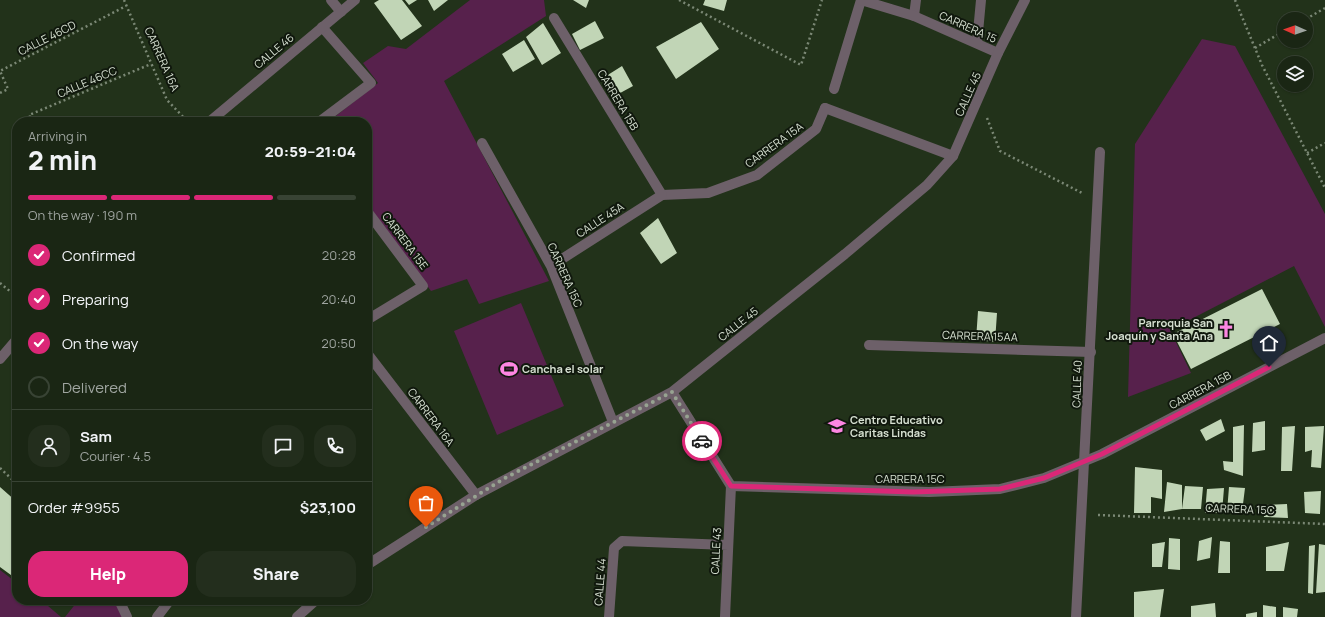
<!DOCTYPE html>
<html lang="en">
<head>
<meta charset="utf-8">
<style>
	:root { --surface:#1a2614; --page:#232e1d; --text:#f1f3f6; --muted:#9fa5a0; --line:#384334; --accent:#db2777 }
	body { margin:0; font-family:Manrope,sans-serif; background:var(--page); color:var(--text); height:100vh; display:flex; flex-direction:column; font-size:15px; white-space:nowrap }
	* { box-sizing:border-box; margin:0 }
	p { font-size:13px; color:var(--muted) }
	.icon { flex:none; width:22px; height:22px; fill:none; stroke:currentColor; stroke-width:2; stroke-linecap:round; stroke-linejoin:round }
	.map { position:relative; flex:1; overflow:hidden }
	.sheet { position:absolute; left:12px; top:117px; width:360px; height:488px; display:flex; flex-direction:column; background:var(--surface); border-radius:16px; box-shadow:0 1px 3px #0004,0 0 0 1px var(--line) }
	.sheet>* { flex:none }
	.needle { width:26px; rotate:272deg }
	.tools { position:absolute; left:1277px; top:12px; display:grid; gap:8px }
	.tools a { display:grid; place-items:center; width:36px; height:36px; border-radius:50%; background:var(--surface); box-shadow:0 1px 3px #0004,0 0 0 1px var(--line); font-size:20px }
	.pin { position:absolute; display:grid; place-items:center; width:34px; height:34px; color:#fff; margin:-41px -17px; border-radius:50% 50% 50% 0; rotate:-45deg; box-shadow:0 0 4px #0007 }
	.pin .icon { rotate:45deg }
	.courier { position:absolute; display:grid; place-items:center; width:40px; height:40px; margin:-20px; border:3px solid #db2777; border-radius:50%; background:#fff; color:#222; box-shadow:0 1px 5px #0007 }
	.overview em { font-style:normal; font-weight:800 }
	.overview div { display:flex; flex-direction:column-reverse }
	.overview { display:flex; align-items:center; justify-content:space-between; height:68px; padding:0 16px }
	h1 { font-size:26px; font-weight:800; line-height:30px }
	.bar { display:grid; grid-template-columns:repeat(4,1fr); gap:6px 4px; align-content:center; height:48px; padding:0 16px }
	.bar i { height:5px; border-radius:3px; background:var(--line) }
	.bar .on { background:var(--accent) }
	.bar p { grid-column:span 4 }
	.line { display:flex; align-items:center; gap:10px; padding:0 16px; border-top:1px solid var(--line) }
	.line div { flex:1 }
	.round { display:grid; place-items:center; flex:none; width:42px; height:42px; border-radius:16px; background:var(--page) }
	ol { padding:0 16px; list-style:none }
	li { display:flex; align-items:center; gap:12px; height:44px }
	li p { margin-inline-start:auto }
	li .icon { padding:4px; border-radius:50%; background:var(--accent); color:#fff; stroke-width:4 }
	li:last-child { color:var(--muted) }
	li i { width:22px; height:22px; border:2px solid var(--line); border-radius:50% }
	.primary-button { display:flex; gap:8px; margin-top:auto; padding:8px 16px }
	.primary-button a { flex:1; height:46px; border-radius:16px; background:var(--accent); color:#fff; font-size:16px; font-weight:800; line-height:46px; text-align:center }
	.primary-button a+a { background:var(--page); color:var(--text) }
	.map>svg:first-child { display:block }
</style>
</head>
<body>
<div class="map">
<svg width="1325" height="617" viewBox="0 0 1325 617">
	<rect width="100%" height="100%" fill="#22321a"/>
	<!-- green -->
	<path fill="#57214c" d="M470,0H544L546,16L444,81L549,281L479,304L467,279L431,291L367,203V122H328L378,83L363,63L388,46L406,49Z
		M1202,39L1235,46L1325,214V327L1294,266L1170,330L1191,373L1128,397L1135,144Z
		M521,303L564,406L497,435L454,331Z
		M0,570L17,583V600H41L61,617H0Z
		M76,600H114L122,617H65L77,602Z"/>
	<!-- building -->
	<path fill="#c1d5b6" d="M379,0H402L422,26L401,40L374,3Z
		M405,0H417L409,5Z
		M428,0H448L434,11Z
		M573,0H589L586,8Z
		M705,0H727L724,11L703,5Z
		M595,21L604,38L580,50L572,34Z
		M701,22L719,49L676,79L656,47Z
		M543,23L561,53L542,65L526,37Z
		M524,40L535,59L513,72L502,54Z
		M622,66L633,86L611,98L603,78Z
		M658,218L677,253L661,264L640,233Z
		M1262,289L1280,324L1191,369L1173,334Z
		M978,311L997,313L995,342L976,340Z
		M1221,419L1225,431L1206,441L1200,430Z
		M1265,421V450L1252,452L1253,423Z
		M1244,425L1243,476L1224,470L1223,461L1233,462V427Z
		M1295,426L1292,471H1281L1282,427Z
		M1324,426L1321,468L1311,467L1312,450L1305,452V427Z
		M1135,467L1162,470V499L1151,497V513H1134Z
		M1167,482L1182,485V509L1185,486L1203,487L1201,509H1182L1164,512Z
		M0,487L17,502V576L15,578L0,567Z
		M1229,487L1245,488L1242,512H1227Z
		M1224,488L1222,513H1205L1207,489Z
		M1321,491L1320,514L1305,513L1304,492Z
		M1287,504L1288,518L1264,517L1263,505Z
		M1212,537L1210,558L1197,561L1199,541Z
		M1169,538L1180,539V570L1168,569Z
		M1220,541L1230,542V573H1218Z
		M1165,542L1162,567H1152V544Z
		M1289,542L1284,571H1266V547Z
		M1319,544L1325,545V592L1316,593Z
		M1315,545L1313,594L1308,593L1309,546Z
		M1164,589L1160,617H1134V592Z
		M1215,603L1216,617H1191V606Z
		M1263,605L1276,607V617H1263Z
		M1283,607L1298,609L1297,617H1283Z
		M1257,612V617H1246V614Z"/>
	<g fill="none" stroke-linecap="round" stroke-linejoin="round">
		<!-- path -->
		<path stroke="#7b8875" stroke-width="2.5" stroke-dasharray="2 3" stroke-linecap="butt" d="M124,0L167,100L188,122
			M679,0L801,65L822,0
			M1235,0L1262,65L1325,188
			M1306,19L1325,8
			M1255,48L1284,31
			M0,93L8,89L0,71L126,6
			M987,118L1000,151L1082,193
			M32,122L29,115L151,64
			M1307,153L1325,143
			M0,283L17,297
			M0,468L17,484
			M1098,515L1325,524"/>
		<!-- service -->
		<path stroke="#6d6069" stroke-width="10" d="M834,89L861,0
			M825,108L953,156
			M119,600L127,617"/>
		<!-- pedestrian -->
		<path stroke="#6d6069" stroke-width="10" d="M914,16L916,0
			M977,43L981,0
			M319,122L371,83L322,27
			M662,195L708,193L757,175L816,129L825,108
			M367,211L423,286L367,320
			M869,345L1091,352"/>
		<!-- minor -->
		<path stroke="#6d6069" stroke-width="10" d="M331,0L341,12
			M861,0L914,16L998,53
			M482,143L551,266L613,422
			M551,266L662,195L554,18
			M367,565L476,495
			M157,617L170,600
			M297,617L316,600
			M609,617L614,548L622,541L728,545
			M725,617L731,486
			M1076,617L1100,152"/>
		<!-- tertiary -->
		<path stroke="#6d6069" stroke-width="10" d="M209,122L355,0
			M367,353L476,495L672,392L845,254L927,185L953,156L998,53L1025,0
			M0,359L17,339
			M672,392L731,486L929,492L1000,489L1044,478L1102,454L1325,338"/>
	</g>
	<g fill="none" stroke-linecap="round" stroke-linejoin="round">
		<!-- done -->
		<path stroke="#97a391" stroke-width="4" stroke-dasharray="0 7.2" d="M426,527L505,478L672,392L702,441"/>
		<!-- route -->
		<path stroke="#db2777" stroke-width="5" d="M702,441L731,486L913,492L1000,489L1044,478L1102,454L1269,367"/>
	</g>
	<!-- icons -->
	<defs>
		<g id="church-bare" transform="scale(1.38)"><path d="M-1.2-6h2.4v3.5h3.3v2.4h-3.3V6h-2.4V-.1h-3.3v-2.4h3.3Z" fill="#fd86e2" stroke="#10180d" stroke-width="2.5" paint-order="stroke"/></g>
		<g id="stadium-bare" transform="scale(1.38)"><path d="M0-5a6.5 5 0 1 0 0 10a6.5 5 0 1 0 0-10ZM-3.5-1.8h7v3.6h-7Z" fill="#fd86e2" stroke="#10180d" stroke-width="2.5" paint-order="stroke"/></g>
		<g id="school-bare" transform="scale(1.38)"><path d="M0-5L7-2L0 1L-7-2ZM-4 1L0 2.5L4 1V4Q0 6-4 4Z" fill="#fd86e2" stroke="#10180d" stroke-width="2.5" paint-order="stroke"/></g>
	</defs>
	<g fill-rule="evenodd">
		<use href="#church-bare" x="1226" y="329"/>
		<use href="#stadium-bare" x="509" y="369"/>
		<use href="#school-bare" x="837" y="426"/>
	</g>
	<g text-anchor="middle" stroke-width="4" stroke-linejoin="round" paint-order="stroke">
		<!-- street labels -->
		<g font-size="11" fill="#d6e0d1" stroke="#10180d">
			<text transform="translate(968 27) rotate(24)" y="4">CARRERA 15</text>
			<text transform="translate(47 38) rotate(-27)" y="4">CALLE 46CD</text>
			<text transform="translate(274 51) rotate(-40)" y="4">CALLE 46</text>
			<text transform="translate(162 59) rotate(66)" y="4">CARRERA 16A</text>
			<text transform="translate(87 82) rotate(-23)" y="4">CALLE 46CC</text>
			<text transform="translate(968 94) rotate(-66)" y="4">CALLE 45</text>
			<text transform="translate(618 100) rotate(59)" y="4">CARRERA 15B</text>
			<text transform="translate(774 145) rotate(-36)" y="4">CARRERA 15A</text>
			<text transform="translate(600 220) rotate(-33)" y="4">CALLE 45A</text>
			<text transform="translate(405 241) rotate(53)" y="4">CARRERA 15E</text>
			<text transform="translate(565 275) rotate(66)" y="4">CARRERA 15C</text>
			<text transform="translate(738 324) rotate(-38)" y="4">CALLE 45</text>
			<text transform="translate(980 336) rotate(2)" y="4">CARRERA 15AA</text>
			<text transform="translate(1077 384) rotate(-88)" y="4">CALLE 40</text>
			<text transform="translate(1200 390) rotate(-28)" y="4">CARRERA 15B</text>
			<text transform="translate(431 417) rotate(53)" y="4">CARRERA 16A</text>
			<text x="910" y="483">CARRERA 15C</text>
			<text transform="translate(1240 509) rotate(2)" y="4">CARRERA 15C</text>
			<text transform="translate(716 551) rotate(-87)" y="4">CALLE 43</text>
			<text transform="translate(600 582) rotate(-86)" y="4">CALLE 44</text>
		</g>
		<!-- poi labels -->
		<g font-size="11" font-weight="bold" fill="#d6e0d1" stroke="#10180d" text-anchor="start">
			<text x="1213" y="327" text-anchor="end">Parroquia San<tspan x="1213" dy="13">Joaquín y Santa Ana</tspan></text>
			<text x="522" y="373">Cancha el solar</text>
			<text x="850" y="424">Centro Educativo<tspan x="850" dy="13">Caritas Lindas</tspan></text>
		</g>
	</g>
</svg>
<div class="tools">
<a><svg class="needle" viewBox="-14 -14 28 28"><path d="M0-13l5 13h-10z" fill="#e53935"/><path d="M0 13l5-13h-10z" fill="#9fa5a0"/></svg></a>
<a><svg class="icon" aria-label="layers" viewBox="0 0 24 24"><path d="M12 4l9 5-9 5-9-5zM3 14l9 5 9-5"/></svg></a>
</div>
<div class="pin" style="left:426px;top:527px;background:#ea580c"><svg class="icon" aria-label="bag" viewBox="0 0 24 24"><path d="M5 8h14l-1 12H6zM9 8a3 3 0 0 1 6 0"/></svg></div>
<div class="pin" style="left:1269px;top:367px;background:#1f2937"><svg class="icon" aria-label="home" viewBox="0 0 24 24"><path d="M3 11l9-7 9 7M6 9v11h12V9"/></svg></div>
<div class="courier" style="left:702px;top:441px"><svg class="icon" aria-label="car" viewBox="0 0 24 24"><path d="M5 17H2v-5l4-1 3-4h7l3 4 3 1v5h-3M9 17h6M6 11h13"/><circle cx="7" cy="17" r="2"/><circle cx="17" cy="17" r="2"/></svg></div>
<section class="sheet">
<div class="overview"><div><h1>2 min</h1><p>Arriving in</p></div><em>20:59–21:04</em></div>
<div class="bar"><i class="on"></i><i class="on"></i><i class="on"></i><i></i><p>On the way · 190 m</p></div>
<ol>
<li><svg class="icon" aria-label="check" viewBox="0 0 24 24"><path d="M5 12l5 5 9-10"/></svg>Confirmed<p>20:28</p></li>
<li><svg class="icon" aria-label="check" viewBox="0 0 24 24"><path d="M5 12l5 5 9-10"/></svg>Preparing<p>20:40</p></li>
<li><svg class="icon" aria-label="check" viewBox="0 0 24 24"><path d="M5 12l5 5 9-10"/></svg>On the way<p>20:50</p></li>
<li><i></i>Delivered</li>
</ol>
<div class="line" style="height:72px"><a class="round"><svg class="icon" aria-label="person" viewBox="0 0 24 24"><circle cx="12" cy="8" r="4"/><path d="M4 21q1-7 8-7t8 7"/></svg></a><div><b>Sam</b><p>Courier · 4.5</p></div><a class="round"><svg class="icon" aria-label="chat" viewBox="0 0 24 24"><path d="M4 5h16v11H9l-5 4z"/></svg></a><a class="round"><svg class="icon" aria-label="phone" viewBox="0 0 24 24"><path d="M5 4h4l2 5-3 2q2 4 5 5l2-3 5 2v4C11 20 4 13 5 4z"/></svg></a></div>
<div class="line" style="height:52px"><div>Order #9955</div><b>$23,100</b></div>
<div class="primary-button"><a>Help</a><a>Share</a></div>
</section>
</div>
</body>
</html>
